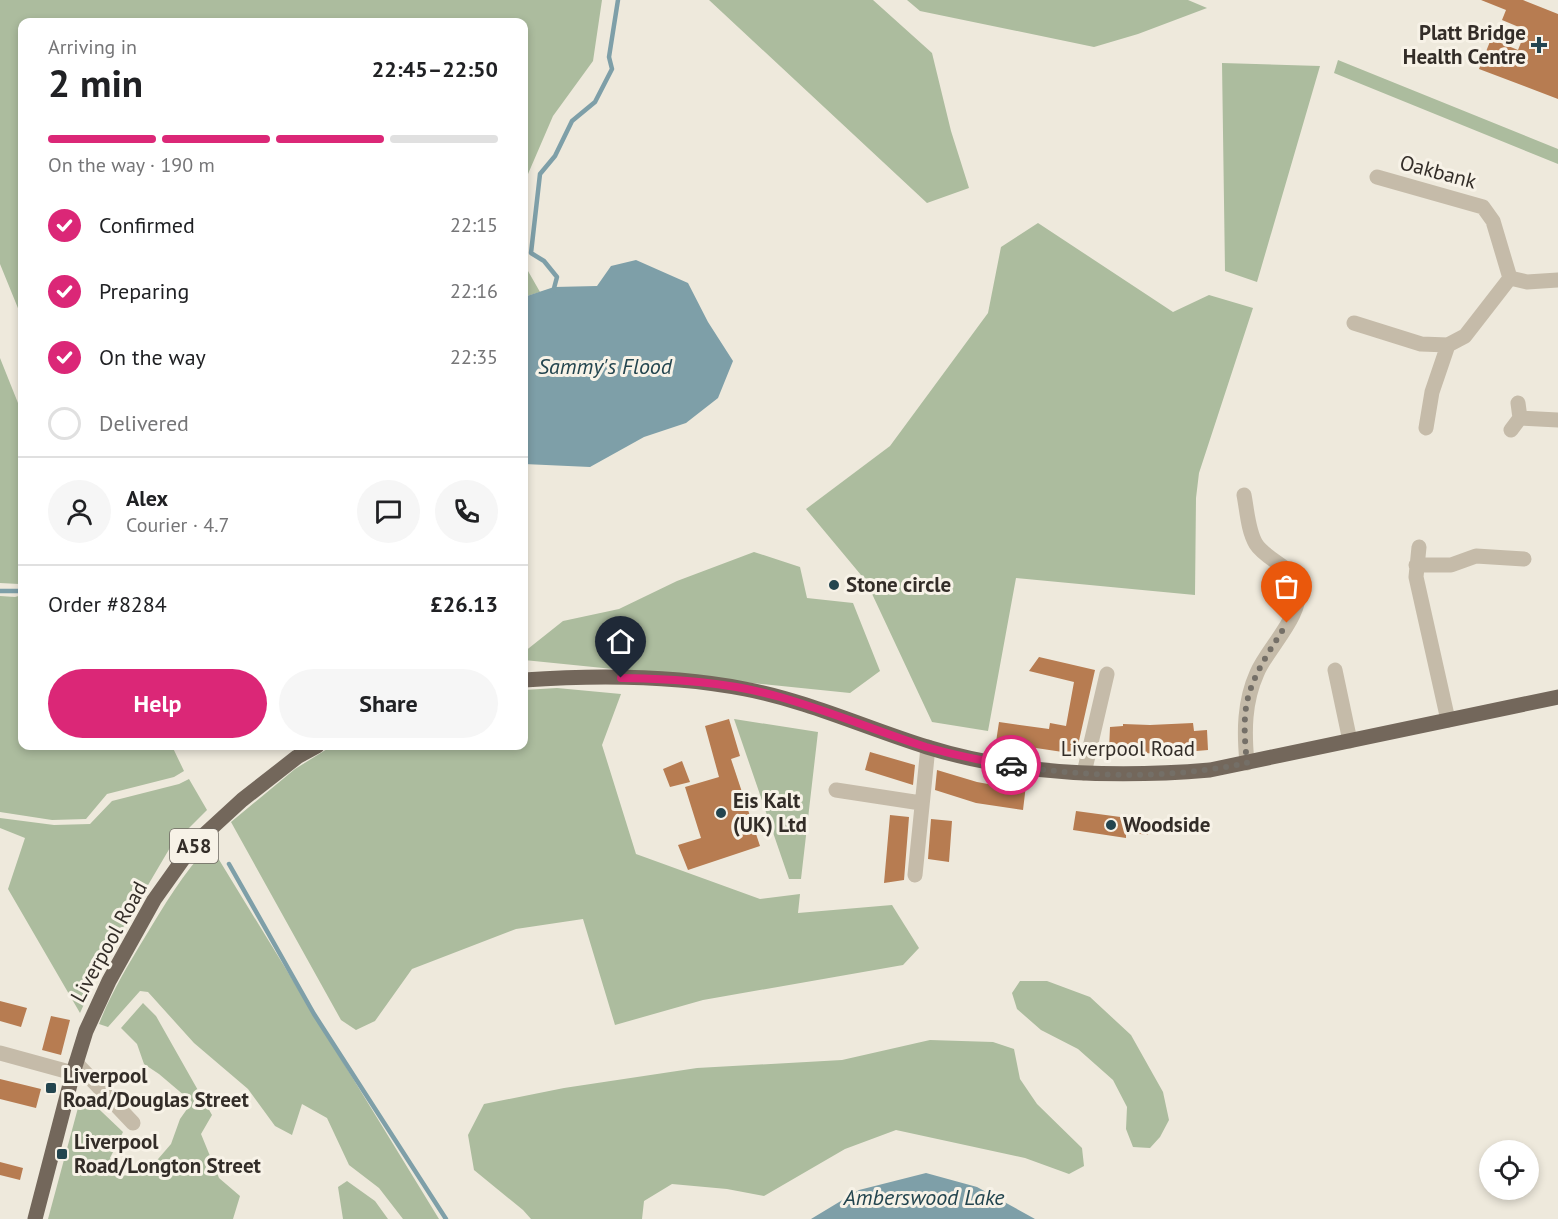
<!DOCTYPE html>
<html lang="en">
<head>
<meta charset="utf-8">
<style>
	:root { --surface:#fff; --page:#f6f6f6; --text:#202124; --muted:#757577; --line:#e0e0e0; --accent:#db2777 }
	body { margin:0; font-family:"PT Sans",sans-serif; background:var(--page); color:var(--text); height:100vh; display:flex; flex-direction:column; font-size:22px; white-space:nowrap }
	* { box-sizing:border-box; margin:0 }
	p { font-size:20px; color:var(--muted) }
	.icon { flex:none; width:33px; height:33px; fill:none; stroke:currentColor; stroke-width:2; stroke-linecap:round; stroke-linejoin:round }
	.map { position:relative; flex:1; overflow:hidden }
	.details { position:absolute; left:18px; top:18px; width:510px; height:732px; display:flex; flex-direction:column; background:var(--surface); border-radius:12px; box-shadow:0 3px 9px #0003 }
	.details>* { flex:none }
	.tools { position:absolute; left:1479px; top:1140px; display:grid; gap:12px }
	.tools a { display:grid; place-items:center; width:60px; height:60px; border-radius:50%; background:var(--surface); box-shadow:0 3px 9px #0003; font-size:30px }
	.pin { position:absolute; display:grid; place-items:center; width:51px; height:51px; color:#fff; margin:-62px -26px; border-radius:50% 50% 50% 0; rotate:-45deg; box-shadow:0 0 6px #0007 }
	.pin .icon { rotate:45deg }
	.courier { position:absolute; display:grid; place-items:center; width:60px; height:60px; margin:-30px; border:4px solid #db2777; border-radius:50%; background:#fff; color:#222; box-shadow:0 2px 8px #0007 }
	.headline em { font-style:normal; font-weight:600 }
	.headline div { display:flex; flex-direction:column-reverse }
	.headline { display:flex; align-items:center; justify-content:space-between; height:102px; padding:0 30px }
	h1 { font-size:39px; font-weight:600; line-height:45px }
	.bar { display:grid; grid-template-columns:repeat(4,1fr); gap:9px 6px; align-content:center; height:72px; padding:0 30px }
	.bar i { height:8px; border-radius:4px; background:var(--line) }
	.bar .selected { background:var(--accent) }
	.bar p { grid-column:span 4 }
	.line { display:flex; align-items:center; gap:15px; padding:0 30px; border-top:2px solid var(--line) }
	.line div { flex:1 }
	.round { display:grid; place-items:center; flex:none; width:63px; height:63px; border-radius:32px; background:var(--page) }
	ol { padding:0 30px; list-style:none }
	li { display:flex; align-items:center; gap:18px; height:66px }
	li p { margin-inline-start:auto }
	li .icon { padding:6px; border-radius:50%; background:var(--accent); color:#fff; stroke-width:4 }
	li:last-child { color:var(--muted) }
	li i { width:33px; height:33px; border:3px solid var(--line); border-radius:50% }
	.primary-button { display:flex; gap:12px; margin-top:auto; padding:12px 30px }
	.primary-button a { flex:1; height:69px; border-radius:36px; background:var(--accent); color:#fff; font-size:24px; font-weight:600; line-height:69px; text-align:center }
	.primary-button a+a { background:var(--page); color:var(--text) }
	.map>svg:first-child { display:block }
</style>
</head>
<body>
<div class="map">
<svg width="1558" height="1219" viewBox="0 0 1558 1219">
	<rect width="100%" height="100%" fill="#eee9dc"/>
	<!-- green -->
	<path fill="#acbc9e" d="M0,0H602L593,61L553,116L528,174L524,202V22H22V318L0,264Z
		M709,0H873L932,53L951,131L969,188L927,203Z
		M907,0H1188L1207,8L1138,34L1094,47L920,11Z
		M1338,60L1558,149V164L1334,73Z
		M1222,63L1320,66L1257,282L1225,271Z
		M1038,223L1173,312L1209,295L1253,308L1199,473L1196,498L1195,595L1016,578L988,731L932,722L866,581L806,509L890,446L988,313L1001,247Z
		M524,264L540,292L524,297Z
		M0,358L22,413V583L19,584L0,583Z
		M754,552L800,567L807,598L853,603L880,671L850,693L524,660V652L563,621L619,609L677,581Z
		M22,595V746H172L184,771L174,777L107,794L86,819L52,820L0,812V596L15,597Z
		M557,688L621,694L602,745L636,854L760,899L800,894L798,913L892,905L919,948L903,965L703,1000L615,1025L583,919L516,929L412,969L375,1021L356,1030L341,1020L231,822L295,769L332,746H524V690Z
		M734,719L818,732L801,879H789Z
		M189,779L207,810L171,846L104,960L80,1013L8,889L25,838L0,828V818L54,825L90,824L112,801L179,784Z
		M210,845L439,1219H403L379,1188L349,1165L327,1118L302,1104L292,1135L275,1126L248,1089L194,1043L148,992L140,991L108,1027L99,1024C111,993 128,965 145,937C165,904 183,873 210,845Z
		M1020,981H1047L1090,997L1131,1035L1163,1092L1169,1120L1160,1137L1150,1148L1133,1147L1126,1129L1127,1107L1113,1080L1078,1049L1041,1030L1017,1009L1012,993Z
		M143,1003L156,1016L212,1115L201,1134L219,1178L240,1196L233,1219H48L82,1093L123,1132L110,1158L121,1176L146,1173L171,1144L180,1119L192,1102L159,1074L144,1064L137,1044L121,1028Z
		M930,1040L993,1042L1014,1049L1020,1079L1037,1104L1082,1148L1084,1166L1069,1174L1025,1158L896,1130L845,1149L764,1196L727,1189L672,1184L644,1201L642,1219H531L523,1210L474,1170L468,1135L484,1104L564,1088L697,1068L842,1060Z
		M347,1181L375,1201L388,1219H343L338,1187Z"/>
	<!-- water -->
	<path fill="#7e9fa8" d="M636,260L688,283L708,322L733,361L718,398L686,423L644,437L590,467L524,464V297L554,287L597,286L611,266Z
		M926,1173L977,1187L1035,1219H811L859,1190Z"/>
	<g fill="none" stroke-linecap="round" stroke-linejoin="round">
		<!-- stream -->
		<path stroke="#7e9fa8" stroke-width="4.5" d="M553,292L557,277L544,261L531,253L540,174L555,156L572,121L595,102L612,69L609,57L618,0
			M0,591H22
			M229,864L314,1014L446,1219"/>
	</g>
	<!-- building -->
	<path fill="#b77c51" d="M1481,0H1523L1558,14V99L1479,69L1491,39L1518,50L1526,30L1502,20L1506,10Z
		M1039,657L1095,670L1076,754L996,742L999,722L1049,729L1050,723L1066,726L1074,682L1029,671Z
		M729,719L740,756L731,759L760,846L688,870L678,845L701,838L685,787L719,777L705,726Z
		M1193,723L1194,731L1207,730L1208,750L1161,754L1109,751L1110,727L1123,726V724L1150,725Z
		M870,752L915,765L913,785L865,770Z
		M682,761L690,782L670,787L663,769Z
		M937,770L977,782L1010,788L1011,783L1026,785L1023,810L976,803L935,790Z
		M1076,811L1150,821L1148,835L1126,832V838L1073,830Z
		M890,815L909,817L904,880L884,883Z
		M931,819L952,821L949,862L928,859Z
		M0,1001L27,1008L21,1027L0,1021Z
		M51,1016L70,1020L61,1055L42,1050Z
		M0,1079L41,1089L36,1108L0,1099Z
		M0,1162L23,1168L20,1180L0,1175Z"/>
	<g fill="none" stroke-linecap="round" stroke-linejoin="round">
		<!-- minor -->
		<path stroke="#c5bba9" stroke-width="15" d="M1377,177L1483,207L1493,221L1510,278
			M1510,278L1527,282L1558,280
			M1354,323L1421,344L1448,345L1465,336L1510,278
			M1520,418L1558,420
			M1426,428L1432,392L1448,345
			M1511,430L1520,418L1518,403
			M1244,495C1247,510 1248,531 1256,544C1265,559 1296,570 1298,584C1305,614 1268,647 1257,673C1244,702 1244,732 1247,763
			M1419,547L1416,577L1448,720
			M1416,565H1451L1476,556L1524,559
			M1335,670L1350,741
			M1084,773L1107,674
			M836,790L921,803
			M915,875L928,747
			M0,1053L73,1073
			M76,1063L133,1123"/>
		<!-- major -->
		<path stroke="#73675b" stroke-width="15" d="M524,680C596,675 673,675 745,689C808,701 866,728 927,747C1017,775 1116,778 1210,770L1558,697
			M35,1219L73,1073L86,1031L109,981L154,900L186,855L205,834L242,800L297,757L317,746"/>
	</g>
	<g fill="none" stroke-linecap="round" stroke-linejoin="round">
		<!-- done -->
		<path stroke="#746f67" stroke-width="6" stroke-dasharray="0 10.8" d="M1011,765C1089,778 1170,779 1247,763C1245,744 1243,721 1247,702C1253,673 1272,648 1287,623"/>
		<!-- route -->
		<path stroke="#db2777" stroke-width="8" d="M621,678C675,679 728,682 780,697C829,711 877,731 926,747C954,755 983,761 1011,765"/>
	</g>
	<!-- markers -->
	<g fill="#23454f" stroke="#f7f2e7" stroke-width="2">
		<path d="M1536 36h6v6h6v6h-6v6h-6v-6h-6v-6h6z"/>
		<circle cx="834" cy="585" r="6"/>
		<circle cx="721" cy="813" r="6"/>
		<circle cx="1111" cy="825" r="6"/>
		<rect x="45" y="1082" width="12" height="12" rx="3"/>
		<rect x="56" y="1148" width="12" height="12" rx="3"/>
	</g>
	<g text-anchor="middle" stroke-width="6" stroke-linejoin="round" paint-order="stroke">
		<!-- shield labels -->
		<rect fill="#f7f2e7" stroke="#6e6861" stroke-width="1.5" x="170" y="829" width="48" height="34" rx="4.5"/>
		<g font-size="20" font-weight="bold" fill="#332d28">
			<text x="194" y="853">A58</text>
		</g>
		<!-- poi labels -->
		<g font-size="21" font-weight="bold" fill="#332d28" stroke="#f7f2e7" text-anchor="start">
			<text x="1526" y="40" text-anchor="end">Platt Bridge<tspan x="1526" dy="24">Health Centre</tspan></text>
			<text x="846" y="592">Stone circle</text>
			<text x="733" y="808">Eis Kalt<tspan x="733" dy="24">(UK) Ltd</tspan></text>
			<text x="1123" y="832">Woodside</text>
			<text x="63" y="1083">Liverpool<tspan x="63" dy="24">Road/Douglas Street</tspan></text>
			<text x="74" y="1149">Liverpool<tspan x="74" dy="24">Road/Longton Street</tspan></text>
		</g>
		<!-- street labels -->
		<g font-size="21" fill="#332d28" stroke="#f7f2e7">
			<text transform="translate(1438 172) rotate(15)" y="7">Oakbank</text>
			<text x="1128" y="756">Liverpool Road</text>
			<text transform="translate(109 942) rotate(-61)" y="7">Liverpool Road</text>
		</g>
		<!-- water labels -->
		<g font-size="22" font-style="italic" fill="#23454f" stroke="#f7f2e7">
			<text x="605" y="374">Sammy's Flood</text>
			<text x="924" y="1205">Amberswood Lake</text>
		</g>
	</g>
</svg>
<div class="tools">
<a><svg class="icon" aria-label="locate" viewBox="0 0 24 24"><circle cx="12" cy="12" r="6"/><path d="M12 2v4M12 18v4M2 12h4M18 12h4"/></svg></a>
</div>
<div class="pin" style="left:1287px;top:623px;background:#ea580c"><svg class="icon" aria-label="bag" viewBox="0 0 24 24"><path d="M5 8h14l-1 12H6zM9 8a3 3 0 0 1 6 0"/></svg></div>
<div class="pin" style="left:621px;top:678px;background:#1f2937"><svg class="icon" aria-label="home" viewBox="0 0 24 24"><path d="M3 11l9-7 9 7M6 9v11h12V9"/></svg></div>
<div class="courier" style="left:1011px;top:765px"><svg class="icon" aria-label="car" viewBox="0 0 24 24"><path d="M5 17H2v-5l4-1 3-4h7l3 4 3 1v5h-3M9 17h6M6 11h13"/><circle cx="7" cy="17" r="2"/><circle cx="17" cy="17" r="2"/></svg></div>
<section class="details">
<div class="headline"><div><h1>2 min</h1><p>Arriving in</p></div><em>22:45–22:50</em></div>
<div class="bar"><i class="selected"></i><i class="selected"></i><i class="selected"></i><i></i><p>On the way · 190 m</p></div>
<ol>
<li><svg class="icon" aria-label="check" viewBox="0 0 24 24"><path d="M5 12l5 5 9-10"/></svg>Confirmed<p>22:15</p></li>
<li><svg class="icon" aria-label="check" viewBox="0 0 24 24"><path d="M5 12l5 5 9-10"/></svg>Preparing<p>22:16</p></li>
<li><svg class="icon" aria-label="check" viewBox="0 0 24 24"><path d="M5 12l5 5 9-10"/></svg>On the way<p>22:35</p></li>
<li><i></i>Delivered</li>
</ol>
<div class="line" style="height:108px"><a class="round"><svg class="icon" aria-label="person" viewBox="0 0 24 24"><circle cx="12" cy="8" r="4"/><path d="M4 21q1-7 8-7t8 7"/></svg></a><div><b>Alex</b><p>Courier · 4.7</p></div><a class="round"><svg class="icon" aria-label="chat" viewBox="0 0 24 24"><path d="M4 5h16v11H9l-5 4z"/></svg></a><a class="round"><svg class="icon" aria-label="phone" viewBox="0 0 24 24"><path d="M5 4h4l2 5-3 2q2 4 5 5l2-3 5 2v4C11 20 4 13 5 4z"/></svg></a></div>
<div class="line" style="height:78px"><div>Order #8284</div><b>£26.13</b></div>
<div class="primary-button"><a>Help</a><a>Share</a></div>
</section>
</div>
</body>
</html>
